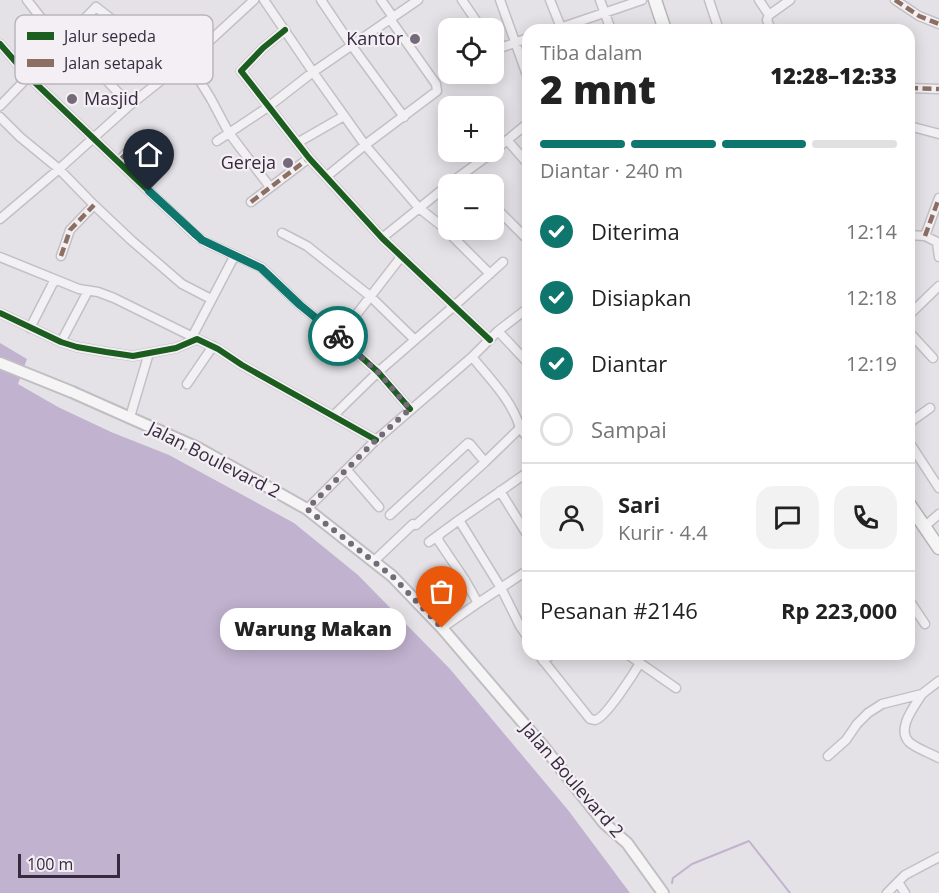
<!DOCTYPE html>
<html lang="id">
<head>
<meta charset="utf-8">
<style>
	:root { --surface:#fff; --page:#f2f2f2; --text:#222; --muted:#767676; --line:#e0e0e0; --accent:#0f766e }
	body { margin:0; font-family:"Open Sans",sans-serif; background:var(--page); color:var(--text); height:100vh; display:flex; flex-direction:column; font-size:22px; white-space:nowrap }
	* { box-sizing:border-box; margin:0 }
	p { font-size:20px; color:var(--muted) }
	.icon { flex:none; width:33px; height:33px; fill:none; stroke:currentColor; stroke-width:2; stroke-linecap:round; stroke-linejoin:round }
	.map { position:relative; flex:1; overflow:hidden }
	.panel { position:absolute; left:522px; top:24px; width:393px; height:636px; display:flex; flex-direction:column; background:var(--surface); border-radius:18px; box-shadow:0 3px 15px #0003 }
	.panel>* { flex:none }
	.buttons { position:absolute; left:438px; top:18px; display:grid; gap:12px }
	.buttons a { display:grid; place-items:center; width:66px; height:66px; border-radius:12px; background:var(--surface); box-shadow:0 3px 15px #0003; font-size:30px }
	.scale { position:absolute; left:18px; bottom:15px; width:102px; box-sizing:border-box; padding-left:6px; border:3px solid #372a3e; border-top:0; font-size:16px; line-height:21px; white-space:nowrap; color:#372a3e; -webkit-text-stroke:4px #f3eff5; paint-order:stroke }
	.pin { position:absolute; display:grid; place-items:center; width:51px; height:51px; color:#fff; margin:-62px -26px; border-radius:50% 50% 50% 0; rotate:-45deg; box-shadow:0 0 6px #0007 }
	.pin .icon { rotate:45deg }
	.courier { position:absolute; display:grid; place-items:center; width:60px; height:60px; margin:-30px; border:4px solid #0f766e; border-radius:50%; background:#fff; color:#222; box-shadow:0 2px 8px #0007 }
	.bubble { position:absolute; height:42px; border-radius:18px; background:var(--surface); box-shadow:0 3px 15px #0003; font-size:20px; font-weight:800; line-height:42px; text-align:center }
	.overview em { font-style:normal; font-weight:800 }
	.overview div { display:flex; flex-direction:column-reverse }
	.overview { display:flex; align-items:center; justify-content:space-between; height:102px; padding:0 18px }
	h1 { font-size:39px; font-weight:800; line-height:45px }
	.bar { display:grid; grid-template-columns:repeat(4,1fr); gap:9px 6px; align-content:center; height:72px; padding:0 18px }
	.bar i { height:8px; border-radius:4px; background:var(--line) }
	.bar .on { background:var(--accent) }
	.bar p { grid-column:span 4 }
	.line { display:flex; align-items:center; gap:15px; padding:0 18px; border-top:2px solid var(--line) }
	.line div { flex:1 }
	.round { display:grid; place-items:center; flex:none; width:63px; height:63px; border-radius:18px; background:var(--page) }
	ol { padding:0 18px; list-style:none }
	li { display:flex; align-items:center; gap:18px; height:66px }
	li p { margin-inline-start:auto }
	li .icon { padding:6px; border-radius:50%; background:var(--accent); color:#fff; stroke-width:4 }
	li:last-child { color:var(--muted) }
	li i { width:33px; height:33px; border:3px solid var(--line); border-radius:50% }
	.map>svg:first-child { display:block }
</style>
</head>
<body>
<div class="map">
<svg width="939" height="893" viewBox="0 0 939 893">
	<rect width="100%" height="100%" fill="#e4e2e6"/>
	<!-- water -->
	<path fill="#c1b2cf" d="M0,343L27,359L18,384L58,407L111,432L169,455L294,523L358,575L450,669L568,810L630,893H0Z"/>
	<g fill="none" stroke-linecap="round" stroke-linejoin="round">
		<!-- stream -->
		<path stroke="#c1b2cf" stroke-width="2" d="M672,883L673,878L692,864L749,841L790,893"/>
		<!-- minor casing -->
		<g stroke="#c2c0c4" stroke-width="11">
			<path id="minor" d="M27,0L41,18L64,40L96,7L118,24L127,32L164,77
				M264,0L313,72L365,145L419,208L443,227L490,274
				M321,0L352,46L404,117
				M381,0L393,17
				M462,0L481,28
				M500,0L528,78
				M550,0L562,30
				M600,0L611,30
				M709,0L719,30
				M759,0L769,15
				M895,0L919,16L939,24
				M285,30L263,48L241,71L309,158L382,238L490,340
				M554,30L642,0
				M771,30L767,20L769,15L790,0
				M0,44L28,76L195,235L207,243L241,258L262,268L300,305L339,337L378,372L410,409
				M494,47L500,48L528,38
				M187,60L211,99L229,133L270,187
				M909,88L939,89
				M0,106L64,40L91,64L130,105
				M0,117L20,137L59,169L94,205L131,240L182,284L211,299
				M909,126L939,134
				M507,140L528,164
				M217,141L268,107L313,72L418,0
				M297,143L344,116
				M494,151L528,123
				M118,162L134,145
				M462,175L472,184
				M326,177L365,145L437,91L436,84L390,19
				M449,184L493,152
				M251,202L309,158
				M494,206L528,240
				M0,219L59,169L130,105L203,47L254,0
				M282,233L307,246L370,296L415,340
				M909,235L925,236L939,243
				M925,236L939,198
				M382,238L448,185
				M937,243L939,257
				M61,256L70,230L94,205
				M0,257L79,289L98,292L114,298L197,339
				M0,313L61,342L77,347L106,352L133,356L176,348L197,339L218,349L242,365L376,440
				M909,315L939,286
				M30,328L53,283L56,281
				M498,331L528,363
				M909,332L933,358
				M192,337L235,255
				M339,337L401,257
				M61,342L88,291
				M187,384L213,346
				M333,416L378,372L454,306L503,262
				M130,417L149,353
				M909,423L930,408
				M520,428L528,438
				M909,442L939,488
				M347,470L379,507
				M500,491L528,536
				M307,509L376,440L472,357L498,331L528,308
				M390,515L468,443L470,444L485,462
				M459,520L501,588L520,626L528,638
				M924,527L939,514
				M439,536L438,540L465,580L478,603
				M429,542L459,520L528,472
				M374,561L413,524L416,525L485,462L520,428C513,402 489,377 472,357
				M909,600L925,624
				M442,628L478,603L528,570
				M538,654L590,719C592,719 593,720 595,720C605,719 634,673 640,663
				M627,654L676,688
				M543,661L552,654
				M922,694C915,706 896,728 909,742C917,749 930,753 939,758
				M828,756L846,740L857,724L868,713L882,704L922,694L939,681
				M898,882L905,893
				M887,893L905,875L939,857"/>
		</g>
		<!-- major casing -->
		<g stroke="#c1bec3" stroke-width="14">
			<path id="major" d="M0,363L72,392L198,448L307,509L392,576L442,628L543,746L604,823L627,843L663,893"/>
		</g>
		<!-- highway casing -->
		<g stroke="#b8b4ba" stroke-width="15">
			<path id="highway" d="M655,0L665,30
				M909,504L939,548"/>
		</g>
		<!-- minor -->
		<use href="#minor" stroke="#f2f0f3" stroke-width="8"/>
		<!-- major -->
		<use href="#major" stroke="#f6f5f6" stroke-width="10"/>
		<!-- highway -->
		<use href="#highway" stroke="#f6f5f6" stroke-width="12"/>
		<!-- quiet -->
		<path stroke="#8d6e63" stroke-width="4.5" stroke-dasharray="9 4.5" stroke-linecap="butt" d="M895,0L919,16L939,24
			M909,88L939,89
			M118,162L134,145
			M251,202L309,158
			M925,236L939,198
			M61,256L70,230L94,205"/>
		<!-- cycleway casing -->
		<g stroke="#f3eff5" stroke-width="10">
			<path id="cycleway" d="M285,30L263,48L241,71L309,158L382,238L490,340
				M0,44L28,76L195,235L207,243L241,258L262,268L300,305L339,337L378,372L410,409
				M0,313L61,342L77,347L106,352L133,356L176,348L197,339L218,349L242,365L376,440"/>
		</g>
		<!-- cycleway -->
		<use href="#cycleway" stroke="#1b5e20" stroke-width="6"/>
	</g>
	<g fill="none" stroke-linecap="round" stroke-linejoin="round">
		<!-- done -->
		<path stroke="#746a79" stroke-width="6" stroke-dasharray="0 10.8" d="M338,336L378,372L410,409L376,440L307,509L392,576L442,628"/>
		<!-- route -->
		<path stroke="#0f766e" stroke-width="8" d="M149,191L202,240L261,268L300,305L338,336"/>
	</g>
	<!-- markers -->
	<g fill="#746a79" stroke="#f3eff5" stroke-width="2">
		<circle cx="415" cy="39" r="6"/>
		<circle cx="72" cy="99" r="6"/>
		<circle cx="288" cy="163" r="6"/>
	</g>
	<g text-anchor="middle" stroke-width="4.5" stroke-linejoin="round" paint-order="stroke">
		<!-- poi labels -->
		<g font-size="18" fill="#372a3e" stroke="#f3eff5" text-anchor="end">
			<text x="403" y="45">Kantor</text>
			<text x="84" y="105" text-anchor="start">Masjid</text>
			<text x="276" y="169">Gereja</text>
		</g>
		<!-- street labels -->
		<g font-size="18" fill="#372a3e" stroke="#f3eff5">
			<text transform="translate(214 460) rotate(27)" y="6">Jalan Boulevard 2</text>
			<text transform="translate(572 780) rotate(49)" y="6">Jalan Boulevard 2</text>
		</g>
	</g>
	<!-- legend -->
	<rect x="15" y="15" width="198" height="69" rx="9" fill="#f3eff5" stroke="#bbb4be" stroke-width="1.5"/>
	<rect x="27" y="32" width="27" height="8" fill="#1b5e20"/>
	<rect x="27" y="59" width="27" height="8" fill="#8d6e63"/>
	<g font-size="16" fill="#372a3e">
		<text x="64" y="42">Jalur sepeda</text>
		<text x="64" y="69">Jalan setapak</text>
	</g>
</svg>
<div class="buttons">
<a><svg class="icon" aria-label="locate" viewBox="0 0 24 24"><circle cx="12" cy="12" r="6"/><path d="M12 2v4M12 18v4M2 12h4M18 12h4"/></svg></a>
<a>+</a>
<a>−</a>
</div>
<div class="scale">100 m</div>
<div class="pin" style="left:442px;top:628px;background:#ea580c"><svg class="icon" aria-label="bag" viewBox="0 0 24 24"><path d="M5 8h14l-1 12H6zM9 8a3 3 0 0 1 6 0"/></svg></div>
<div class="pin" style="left:149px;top:191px;background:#1f2937"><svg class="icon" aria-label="home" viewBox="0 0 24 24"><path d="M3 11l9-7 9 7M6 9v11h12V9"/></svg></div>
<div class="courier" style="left:338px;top:336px"><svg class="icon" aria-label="bike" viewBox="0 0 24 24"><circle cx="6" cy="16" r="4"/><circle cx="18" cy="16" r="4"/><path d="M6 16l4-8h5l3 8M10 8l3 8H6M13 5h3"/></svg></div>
<div class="bubble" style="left:220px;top:608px;width:186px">Warung Makan</div>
<section class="panel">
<div class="overview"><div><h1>2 mnt</h1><p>Tiba dalam</p></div><em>12:28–12:33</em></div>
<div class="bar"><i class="on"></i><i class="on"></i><i class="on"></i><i></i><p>Diantar · 240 m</p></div>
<ol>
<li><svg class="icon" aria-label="check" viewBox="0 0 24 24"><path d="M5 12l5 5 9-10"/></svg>Diterima<p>12:14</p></li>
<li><svg class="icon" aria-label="check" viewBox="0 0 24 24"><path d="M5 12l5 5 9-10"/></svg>Disiapkan<p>12:18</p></li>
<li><svg class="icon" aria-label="check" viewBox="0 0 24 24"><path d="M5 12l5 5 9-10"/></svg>Diantar<p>12:19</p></li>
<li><i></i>Sampai</li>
</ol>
<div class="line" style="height:108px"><a class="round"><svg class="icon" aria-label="person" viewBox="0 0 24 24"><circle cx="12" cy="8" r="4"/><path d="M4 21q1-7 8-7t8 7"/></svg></a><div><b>Sari</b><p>Kurir · 4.4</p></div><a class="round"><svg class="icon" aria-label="chat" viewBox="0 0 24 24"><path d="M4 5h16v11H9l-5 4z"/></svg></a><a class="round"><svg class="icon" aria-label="phone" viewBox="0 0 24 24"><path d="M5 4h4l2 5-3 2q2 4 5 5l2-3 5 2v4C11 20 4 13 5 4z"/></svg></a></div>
<div class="line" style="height:78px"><div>Pesanan #2146</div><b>Rp 223,000</b></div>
</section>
</div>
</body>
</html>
